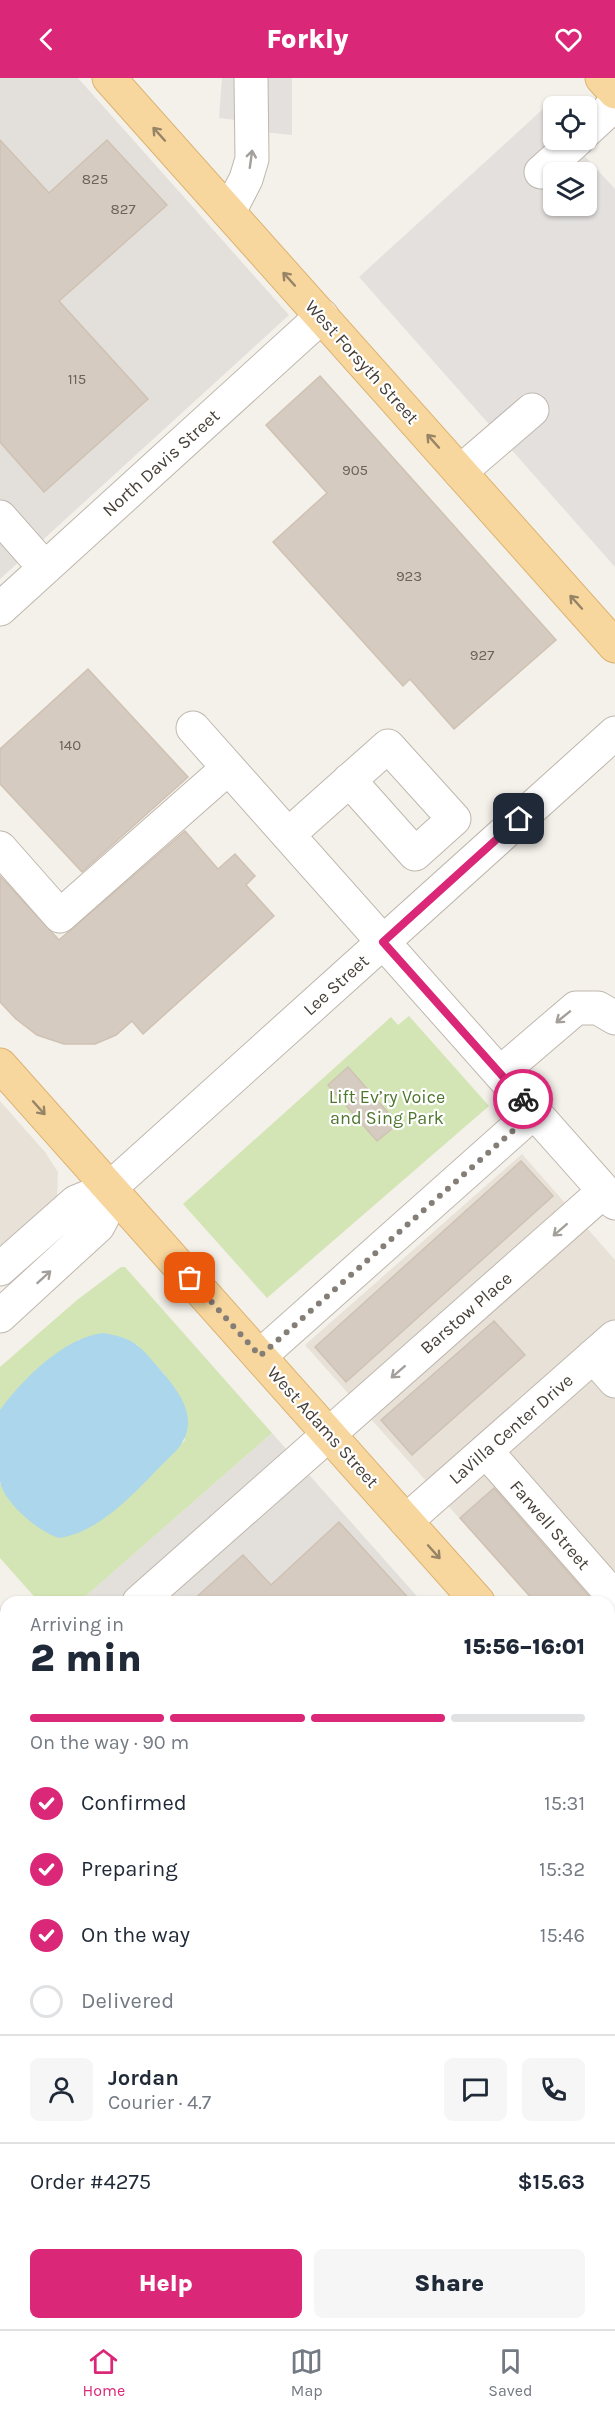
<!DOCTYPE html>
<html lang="en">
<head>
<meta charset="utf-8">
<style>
	:root { --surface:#fff; --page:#f6f6f7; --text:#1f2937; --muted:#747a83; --line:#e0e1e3; --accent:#db2777 }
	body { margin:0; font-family:Karla,sans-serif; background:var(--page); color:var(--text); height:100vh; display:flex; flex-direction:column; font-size:22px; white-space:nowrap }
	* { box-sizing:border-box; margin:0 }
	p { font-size:20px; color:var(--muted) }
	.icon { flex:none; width:33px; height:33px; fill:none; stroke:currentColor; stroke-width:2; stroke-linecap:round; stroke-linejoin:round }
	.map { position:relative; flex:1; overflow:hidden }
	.sheet { position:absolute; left:0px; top:1518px; width:615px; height:734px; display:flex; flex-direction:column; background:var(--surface); border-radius:18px 18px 0 0; box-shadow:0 2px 4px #0004 }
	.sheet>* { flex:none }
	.controls { position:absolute; left:543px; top:18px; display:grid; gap:12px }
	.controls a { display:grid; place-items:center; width:54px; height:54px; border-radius:9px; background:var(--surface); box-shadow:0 2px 4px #0004; font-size:30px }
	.pin { position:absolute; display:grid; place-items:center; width:51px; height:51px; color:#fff; margin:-26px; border-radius:12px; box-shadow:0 3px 9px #0006 }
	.courier { position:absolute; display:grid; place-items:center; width:60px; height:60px; margin:-30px; border:4px solid #db2777; border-radius:50%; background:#fff; color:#222; box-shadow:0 2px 8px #0007 }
	.overview em { font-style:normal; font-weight:800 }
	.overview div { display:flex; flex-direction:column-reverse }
	.overview { display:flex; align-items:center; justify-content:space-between; height:102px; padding:0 30px }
	h1 { font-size:39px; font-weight:800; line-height:45px }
	.bar { display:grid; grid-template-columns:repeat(4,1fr); gap:9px 6px; align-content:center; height:72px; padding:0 30px }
	.bar i { height:8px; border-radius:4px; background:var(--line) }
	.bar .active { background:var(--accent) }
	.bar p { grid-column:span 4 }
	.line { display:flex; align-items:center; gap:15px; padding:0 30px; border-top:2px solid var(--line) }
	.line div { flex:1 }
	.round { display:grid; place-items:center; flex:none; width:63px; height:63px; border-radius:9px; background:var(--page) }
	ol { padding:0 30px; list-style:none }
	li { display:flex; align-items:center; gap:18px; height:66px }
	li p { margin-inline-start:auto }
	li .icon { padding:6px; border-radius:50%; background:var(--accent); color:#fff; stroke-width:4 }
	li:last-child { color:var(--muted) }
	li i { width:33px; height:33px; border:3px solid var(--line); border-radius:50% }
	.cta { display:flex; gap:12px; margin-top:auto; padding:12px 30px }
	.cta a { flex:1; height:69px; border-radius:9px; background:var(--accent); color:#fff; font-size:24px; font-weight:800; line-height:69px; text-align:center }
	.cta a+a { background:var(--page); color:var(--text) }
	header { display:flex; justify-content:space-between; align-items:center; height:78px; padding:0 30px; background:var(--accent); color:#fff; font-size:27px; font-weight:800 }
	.tabs { display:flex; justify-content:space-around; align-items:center; height:84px; border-top:2px solid var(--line); background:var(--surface); font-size:16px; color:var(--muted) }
	.tabs a { display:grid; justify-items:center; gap:3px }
	.tabs .active { color:var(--accent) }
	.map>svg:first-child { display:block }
</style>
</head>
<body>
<header><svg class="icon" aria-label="back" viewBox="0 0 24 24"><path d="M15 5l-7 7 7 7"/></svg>Forkly<svg class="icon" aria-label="heart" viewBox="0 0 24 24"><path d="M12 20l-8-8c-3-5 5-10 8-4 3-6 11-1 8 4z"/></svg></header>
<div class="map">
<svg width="615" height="2251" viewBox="0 0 615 2251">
	<rect width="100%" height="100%" fill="#f4f0ea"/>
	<!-- residential -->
	<path fill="#e7e1d8" d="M0,1023L45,1074L58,1094L57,1118L51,1128L0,1174Z
		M522,1076L615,1182V1614L609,1608V1524H534L305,1267Z"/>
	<!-- industrial -->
	<path fill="#e3dfdb" d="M0,0H78L289,237L0,501Z
		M272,1355L422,1524H79Z
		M609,1735L615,1742V2052L609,2057Z"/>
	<!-- green -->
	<path fill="#d3e5b5" d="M409,938L489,1028L267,1220L183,1126L391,939L398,947Z
		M121,1189H125L272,1355L79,1524H39L0,1480V1405L11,1424L138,1409L185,1362L165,1297L136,1266L80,1261L41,1288L0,1332V1289L77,1222Z"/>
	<!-- parking -->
	<path fill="#e3e0de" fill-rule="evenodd" d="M222,0H292V57L244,52V43L219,40Z
		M543,31L553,43L554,62H570L615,111V489L359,199ZM554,94H586V128H554Z"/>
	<!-- water -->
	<path fill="#abd6ec" d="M103,1255C114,1257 125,1259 134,1265C143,1271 150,1280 157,1288C179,1313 203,1342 176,1373C143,1404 106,1453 59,1460C39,1454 3,1424 0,1403C0,1381 0,1355 0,1332C23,1301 63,1260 103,1255Z
		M0,1670L6,1679V1753L0,1776Z"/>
	<!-- building -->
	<path fill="#d5cbc0" stroke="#cfc2b3" stroke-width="1.5" d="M0,62L49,115L107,62L167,127L59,223L148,321L44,414L0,364Z
		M320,298L556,562L454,651L410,601L403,608L273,464L327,415L266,347Z
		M88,591L188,699L82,794L0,706V671Z
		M185,753L218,791L235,776L255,798L246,807L274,838L143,956L132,943L116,957L95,966H64L37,957L16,941L0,924V798L59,862Z
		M348,989L398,1046L377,1063L328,1007Z
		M521,1083L553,1118L346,1304L315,1269Z
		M494,1243L525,1277L412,1377L381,1342Z
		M494,1410L594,1524H535L460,1440Z
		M339,1444L412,1524H191L243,1477L271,1507Z"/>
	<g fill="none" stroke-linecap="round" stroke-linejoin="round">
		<!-- minor casing -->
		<g stroke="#bfb7ad" stroke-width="35">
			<path id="minor" d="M586,53L615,26
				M541,94L577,62
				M229,134L246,101L252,81L251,0
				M460,394L532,332
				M0,439L45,490
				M0,531L322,238
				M193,650L615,1125
				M288,757L388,668L454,741L415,776L349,702
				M0,770L60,838L228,690
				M500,995L576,930H598L615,940
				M0,1191L76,1124L110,1110L615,655
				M0,1238L98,1148L108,1129L110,1110
				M260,1278L534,1034
				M593,1278L615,1303
				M486,1373L615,1520
				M406,1443L615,1259
				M139,1524L604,1113
				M0,1549L6,1555
				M609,1775L615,1770
				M0,1948L6,1942
				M0,1993L6,2000
				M0,2098L6,2105
				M132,2246L137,2251
				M248,2251L255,2246"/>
		</g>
		<!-- major casing -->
		<g stroke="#dcb36f" stroke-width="35">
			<path id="major" d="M109,0L615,568
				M602,0L615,14
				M0,987L478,1524
				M609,1672L615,1678"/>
		</g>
		<!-- highway casing -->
		<g stroke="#d39444" stroke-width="35">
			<path id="highway" d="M609,2162L615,2164"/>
		</g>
		<!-- minor -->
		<use href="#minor" stroke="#fff" stroke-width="33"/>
		<!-- major -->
		<use href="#major" stroke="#f8d79f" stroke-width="33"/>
		<!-- highway -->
		<use href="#highway" stroke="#f4c074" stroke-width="33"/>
	</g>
	<!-- one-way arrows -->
	<defs><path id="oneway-shaft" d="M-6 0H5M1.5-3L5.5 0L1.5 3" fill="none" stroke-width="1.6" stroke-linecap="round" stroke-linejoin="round" transform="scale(1.5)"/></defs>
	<g stroke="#978466">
		<use href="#oneway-shaft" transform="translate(159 56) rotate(-132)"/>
		<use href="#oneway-shaft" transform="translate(289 201) rotate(-132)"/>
		<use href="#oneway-shaft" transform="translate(433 363) rotate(-132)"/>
		<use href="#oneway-shaft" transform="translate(576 524) rotate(-132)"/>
		<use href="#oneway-shaft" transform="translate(39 1030) rotate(48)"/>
		<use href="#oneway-shaft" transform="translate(434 1474) rotate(48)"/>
	</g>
	<g stroke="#a3a09c">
		<use href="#oneway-shaft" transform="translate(251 81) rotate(-82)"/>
		<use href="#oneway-shaft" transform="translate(563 939) rotate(141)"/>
		<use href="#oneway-shaft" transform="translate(560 1152) rotate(139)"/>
		<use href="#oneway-shaft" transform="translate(44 1199) rotate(-42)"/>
		<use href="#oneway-shaft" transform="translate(398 1294) rotate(139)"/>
	</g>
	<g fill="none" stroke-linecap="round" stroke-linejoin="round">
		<!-- done -->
		<path stroke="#847e76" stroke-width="6" stroke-dasharray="0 10.8" d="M190,1200L260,1278L534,1034L523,1021"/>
		<!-- route -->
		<path stroke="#db2777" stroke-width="8" d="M519,741L383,864L523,1021"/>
	</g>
	<g text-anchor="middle" stroke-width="4.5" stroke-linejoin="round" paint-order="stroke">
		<!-- number labels -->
		<g font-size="15" fill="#6a635a">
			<text x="95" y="106">825</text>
			<text x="123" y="136">827</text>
			<text x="77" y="306">115</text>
			<text x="355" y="397">905</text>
			<text x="409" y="503">923</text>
			<text x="482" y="582">927</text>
			<text x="70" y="672">140</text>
		</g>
		<!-- street labels -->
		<g font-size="18" fill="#474038" stroke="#fff">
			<text transform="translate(362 284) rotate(48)" y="6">West Forsyth Street</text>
			<text transform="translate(161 385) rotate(-42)" y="6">North Davis Street</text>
			<text transform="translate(336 907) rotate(-42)" y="6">Lee Street</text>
			<text transform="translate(466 1235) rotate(-41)" y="6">Barstow Place</text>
			<text transform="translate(323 1349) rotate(48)" y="6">West Adams Street</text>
			<text transform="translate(511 1351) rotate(-41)" y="6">LaVilla Center Drive</text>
			<text transform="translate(550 1447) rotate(49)" y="6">Farwell Street</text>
		</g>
		<!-- park labels -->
		<g font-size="18" fill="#4f762f" stroke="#fff">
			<text x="387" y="1025">Lift Ev’ry Voice<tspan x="387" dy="21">and Sing Park</tspan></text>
		</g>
	</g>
</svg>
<div class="controls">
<a><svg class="icon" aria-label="locate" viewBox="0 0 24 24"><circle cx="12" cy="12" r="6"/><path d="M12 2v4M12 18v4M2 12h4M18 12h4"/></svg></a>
<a><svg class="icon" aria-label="layers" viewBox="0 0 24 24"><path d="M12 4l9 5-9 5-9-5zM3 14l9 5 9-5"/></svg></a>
</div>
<div class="pin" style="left:190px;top:1200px;background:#ea580c"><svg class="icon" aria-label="bag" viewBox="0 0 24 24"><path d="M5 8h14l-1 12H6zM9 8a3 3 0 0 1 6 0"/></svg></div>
<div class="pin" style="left:519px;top:741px;background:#1f2937"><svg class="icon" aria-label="home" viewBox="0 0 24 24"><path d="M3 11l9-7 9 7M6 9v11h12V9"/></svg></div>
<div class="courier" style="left:523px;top:1021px"><svg class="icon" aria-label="bike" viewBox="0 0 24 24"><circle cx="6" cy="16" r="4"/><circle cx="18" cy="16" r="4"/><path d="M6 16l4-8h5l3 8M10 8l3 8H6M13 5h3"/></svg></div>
<section class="sheet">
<div class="overview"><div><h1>2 min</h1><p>Arriving in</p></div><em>15:56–16:01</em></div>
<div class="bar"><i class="active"></i><i class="active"></i><i class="active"></i><i></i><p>On the way · 90 m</p></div>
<ol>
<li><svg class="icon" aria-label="check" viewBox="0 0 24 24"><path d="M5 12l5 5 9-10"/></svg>Confirmed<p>15:31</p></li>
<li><svg class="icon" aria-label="check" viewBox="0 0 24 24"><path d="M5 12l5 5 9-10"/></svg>Preparing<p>15:32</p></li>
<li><svg class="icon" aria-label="check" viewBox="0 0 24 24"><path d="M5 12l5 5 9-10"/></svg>On the way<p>15:46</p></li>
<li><i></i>Delivered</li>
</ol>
<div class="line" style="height:108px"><a class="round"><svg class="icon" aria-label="person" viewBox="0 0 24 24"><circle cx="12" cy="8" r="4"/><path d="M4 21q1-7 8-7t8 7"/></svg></a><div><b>Jordan</b><p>Courier · 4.7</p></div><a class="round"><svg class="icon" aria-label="chat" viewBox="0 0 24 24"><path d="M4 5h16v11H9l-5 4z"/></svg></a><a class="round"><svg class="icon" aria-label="phone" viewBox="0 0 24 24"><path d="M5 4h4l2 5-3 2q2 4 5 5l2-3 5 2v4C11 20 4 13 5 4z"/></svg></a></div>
<div class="line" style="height:78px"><div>Order #4275</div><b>$15.63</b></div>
<div class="cta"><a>Help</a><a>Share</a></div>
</section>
</div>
<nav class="tabs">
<a class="active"><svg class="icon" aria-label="home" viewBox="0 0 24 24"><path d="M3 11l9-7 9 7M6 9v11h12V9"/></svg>Home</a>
<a><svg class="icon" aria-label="map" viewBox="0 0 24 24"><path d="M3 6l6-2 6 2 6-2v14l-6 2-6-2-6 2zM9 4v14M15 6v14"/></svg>Map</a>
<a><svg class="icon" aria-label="saved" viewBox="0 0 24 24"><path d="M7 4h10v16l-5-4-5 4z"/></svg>Saved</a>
</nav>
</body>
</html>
